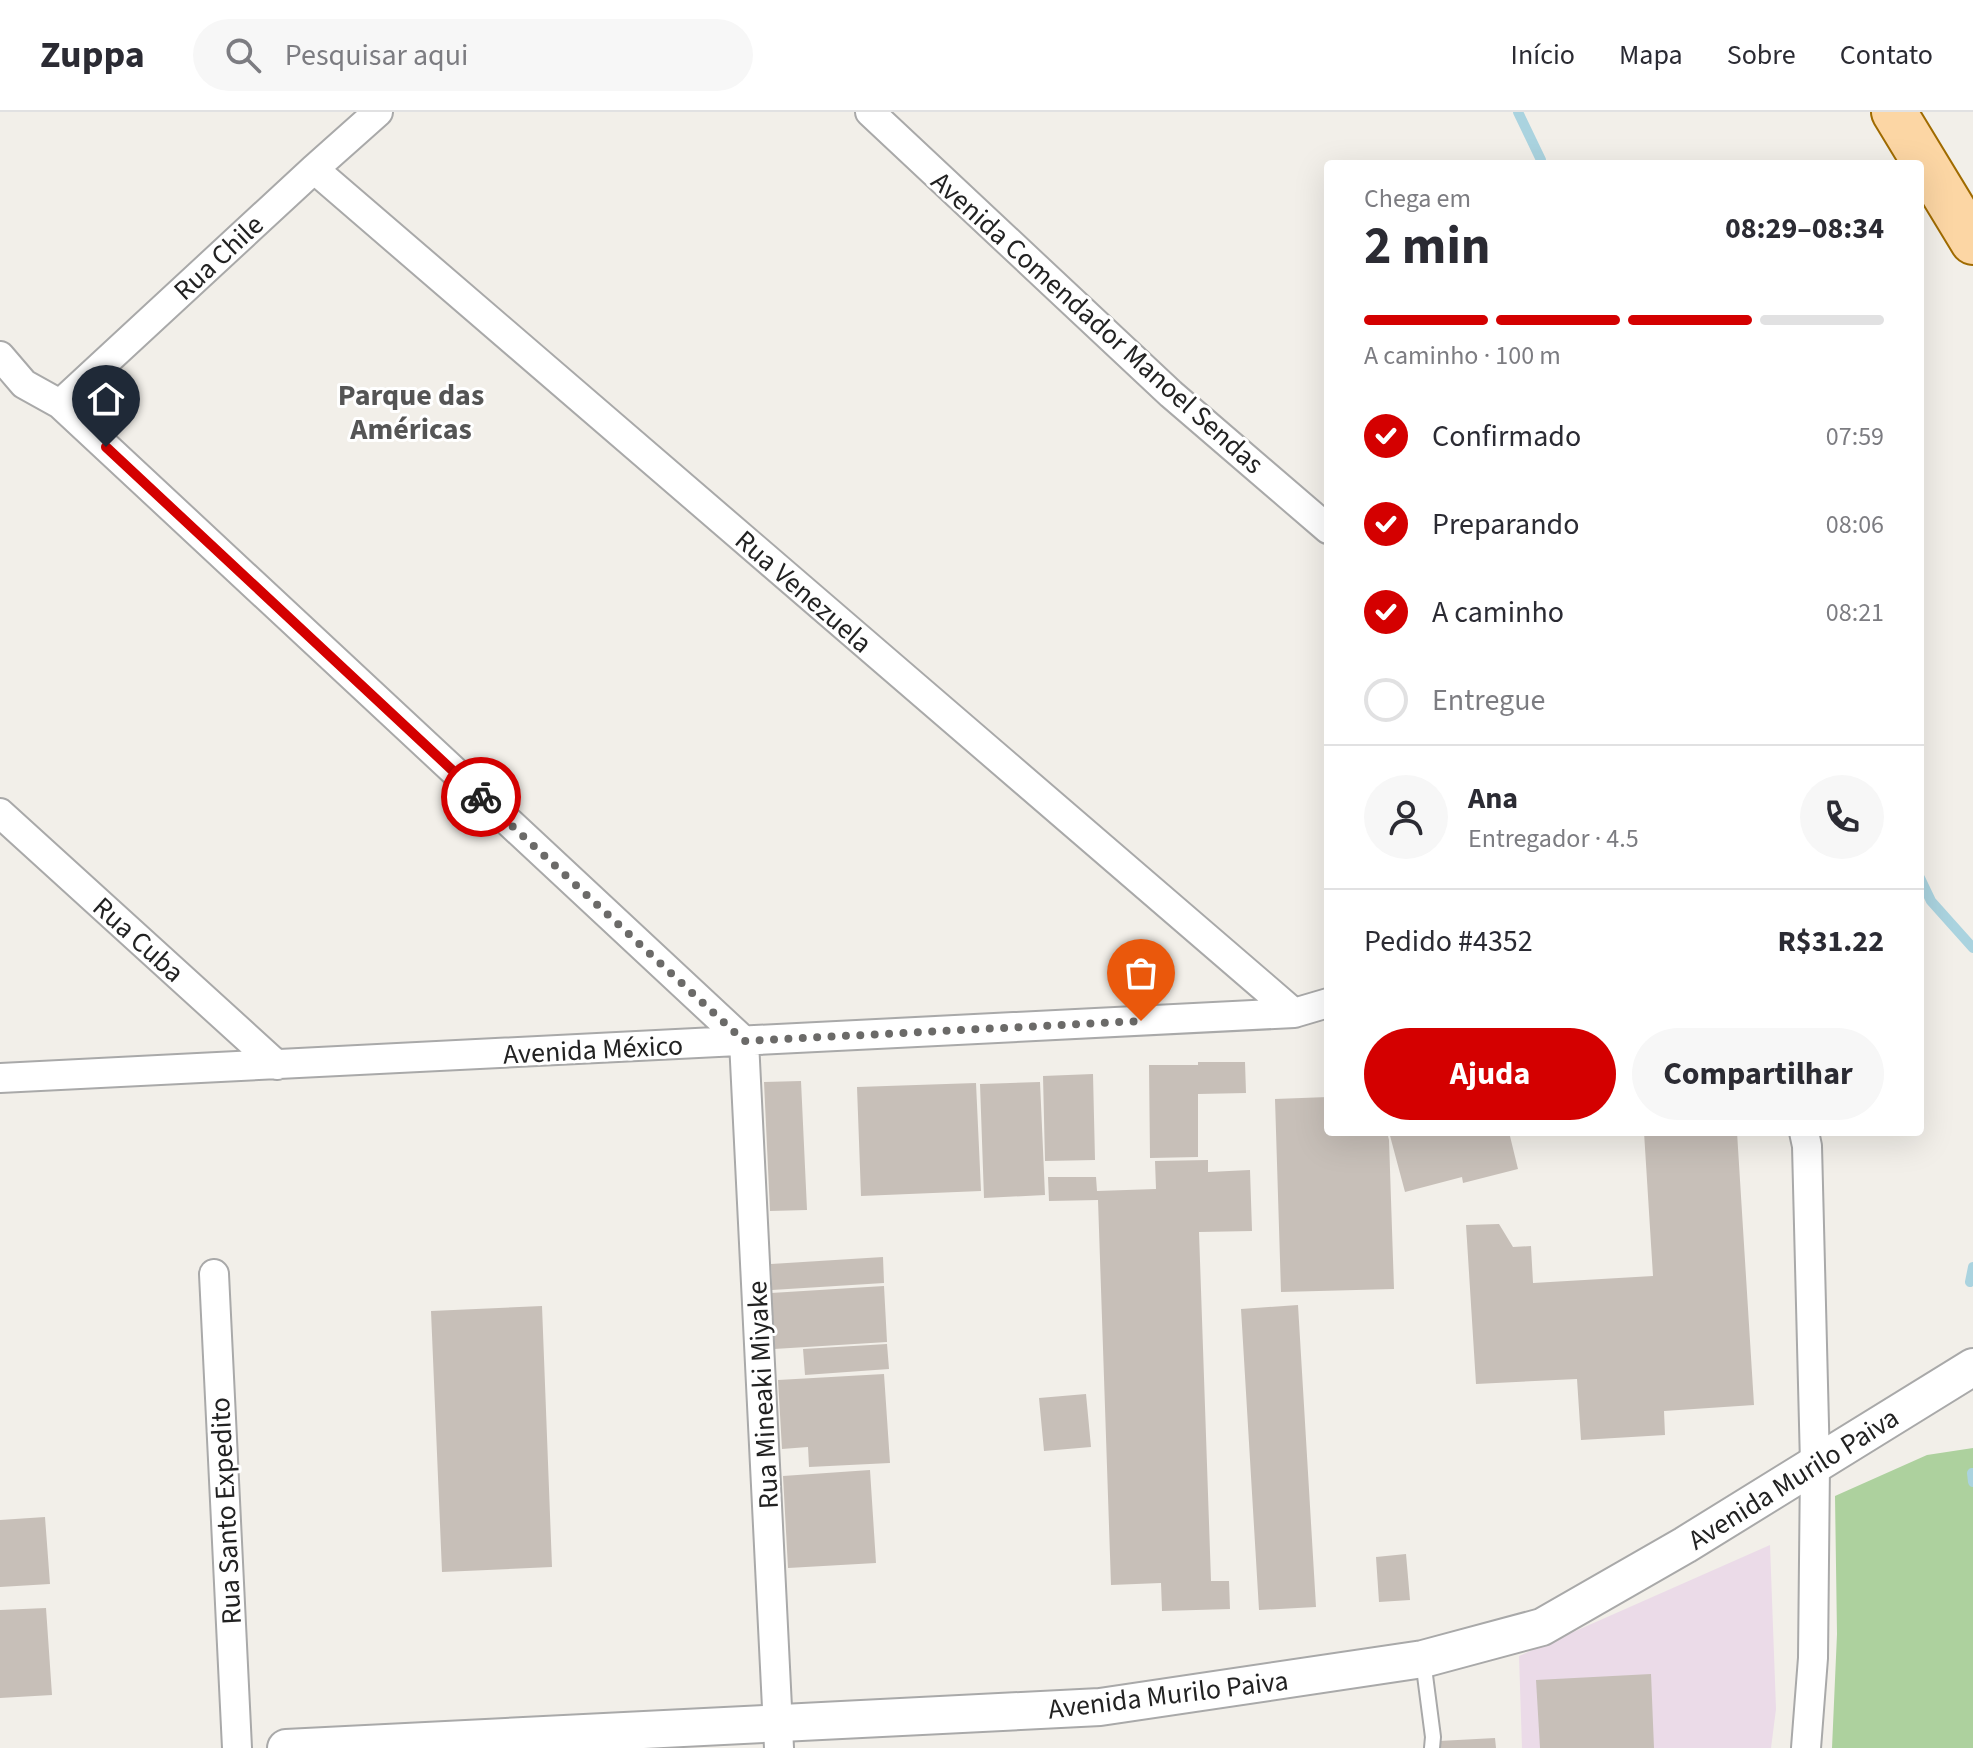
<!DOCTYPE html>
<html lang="pt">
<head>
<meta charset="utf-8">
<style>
	:root { --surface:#fff; --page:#f7f7f7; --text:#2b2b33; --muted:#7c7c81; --line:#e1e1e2; --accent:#d40000 }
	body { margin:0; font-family:"Source Sans 3",sans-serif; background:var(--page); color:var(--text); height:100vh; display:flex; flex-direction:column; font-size:30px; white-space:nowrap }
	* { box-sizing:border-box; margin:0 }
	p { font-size:26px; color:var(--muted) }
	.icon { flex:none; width:44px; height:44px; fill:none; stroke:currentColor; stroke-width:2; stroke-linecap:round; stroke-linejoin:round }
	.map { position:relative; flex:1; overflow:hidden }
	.sheet { position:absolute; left:1324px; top:48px; width:600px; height:976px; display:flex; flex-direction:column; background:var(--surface); border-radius:8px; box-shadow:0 8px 32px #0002 }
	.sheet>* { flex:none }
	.pin { position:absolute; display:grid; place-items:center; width:68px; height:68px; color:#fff; margin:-82px -34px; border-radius:50% 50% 50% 0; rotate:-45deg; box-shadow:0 0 8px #0007 }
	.pin .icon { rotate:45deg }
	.courier { position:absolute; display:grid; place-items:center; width:80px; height:80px; margin:-40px; border:6px solid #d40000; border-radius:50%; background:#fff; color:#222; box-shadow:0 2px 10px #0007 }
	.summary em { font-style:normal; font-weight:700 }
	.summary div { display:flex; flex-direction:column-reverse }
	.summary { display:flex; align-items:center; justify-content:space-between; height:136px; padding:0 40px }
	h1 { font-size:52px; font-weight:700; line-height:60px }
	.bar { display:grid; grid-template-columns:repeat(4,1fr); gap:12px 8px; align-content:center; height:96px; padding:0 40px }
	.bar i { height:10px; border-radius:6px; background:var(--line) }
	.bar .selected { background:var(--accent) }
	.bar p { grid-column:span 4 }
	.line { display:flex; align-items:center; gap:20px; padding:0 40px; border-top:2px solid var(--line) }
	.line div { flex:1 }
	.round { display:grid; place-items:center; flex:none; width:84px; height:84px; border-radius:42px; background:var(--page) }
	ol { padding:0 40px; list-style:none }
	li { display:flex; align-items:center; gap:24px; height:88px }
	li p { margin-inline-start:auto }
	li .icon { padding:8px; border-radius:50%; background:var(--accent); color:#fff; stroke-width:4 }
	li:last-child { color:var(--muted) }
	li i { width:44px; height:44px; border:4px solid var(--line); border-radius:50% }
	.cta { display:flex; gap:16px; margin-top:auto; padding:16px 40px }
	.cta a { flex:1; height:92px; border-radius:48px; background:var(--accent); color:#fff; font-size:32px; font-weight:700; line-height:92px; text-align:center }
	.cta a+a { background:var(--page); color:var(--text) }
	header { display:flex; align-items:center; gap:48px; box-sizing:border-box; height:112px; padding:0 40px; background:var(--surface); border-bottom:2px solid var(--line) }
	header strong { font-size:38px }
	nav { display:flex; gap:44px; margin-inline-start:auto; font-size:28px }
	.search { width:560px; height:72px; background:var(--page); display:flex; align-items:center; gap:20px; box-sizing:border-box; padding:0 28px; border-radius:44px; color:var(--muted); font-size:30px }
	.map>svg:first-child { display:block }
</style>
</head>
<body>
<header>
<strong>Zuppa</strong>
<div class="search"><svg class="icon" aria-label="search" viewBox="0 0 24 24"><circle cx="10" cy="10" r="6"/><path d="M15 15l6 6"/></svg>Pesquisar aqui</div>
<nav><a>Início</a><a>Mapa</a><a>Sobre</a><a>Contato</a></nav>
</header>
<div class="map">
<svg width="1973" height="1636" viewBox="0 0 1973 1636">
	<rect width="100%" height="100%" fill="#f2efe9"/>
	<!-- industrial -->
	<path fill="#ebdbe8" d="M1770,1433L1776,1597L1771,1636H1522L1519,1544Z"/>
	<!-- forest -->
	<path fill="#add19e" d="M1973,1336V1636H1832L1837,1522L1835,1384L1927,1343Z"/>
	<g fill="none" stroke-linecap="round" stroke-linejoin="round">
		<!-- stream -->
		<path stroke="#aad3df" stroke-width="10" d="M1518,0L1541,48V52
			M1920,766L1931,789L1973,836
			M1970,1170L1973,1155
			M1972,1361L1973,1370"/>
	</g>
	<!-- building -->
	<path fill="#c7bfb8" d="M1198,950H1245L1246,981L1198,982V1045L1150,1046L1149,953H1198Z
		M1093,962L1095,1048L1045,1049L1043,964Z
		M801,969L807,1098L770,1099L764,970Z
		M1040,970L1045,1083L984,1086L980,972Z
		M976,971L981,1079L861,1084L857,975Z
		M1328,985V1020H1387L1389,1028L1394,1177L1281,1180L1275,987Z
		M1389,1020H1509L1518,1057L1463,1071L1462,1065L1405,1080Z
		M1644,1020H1737L1754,1293L1664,1299L1665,1323L1581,1328L1577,1267L1476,1272L1466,1113L1499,1112L1513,1135L1531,1134L1533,1171L1653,1164Z
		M1208,1048V1060L1250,1058L1252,1119L1199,1120L1211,1469H1229L1230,1497L1162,1499L1161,1471L1111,1473L1098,1088L1049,1089L1048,1065H1096L1097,1079L1156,1077L1155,1049Z
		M883,1145L884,1171L772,1178L771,1152Z
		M884,1174L887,1230L774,1237L771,1181Z
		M1298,1193L1316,1495L1259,1498L1241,1197Z
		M542,1194L552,1455L442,1460L431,1199Z
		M887,1232L889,1257L805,1263L803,1237Z
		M884,1262L890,1351L809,1355L808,1335L782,1337L778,1268Z
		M1086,1282L1091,1335L1044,1339L1039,1286Z
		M870,1358L876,1451L788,1456L783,1364Z
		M45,1405L50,1472L0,1475V1408Z
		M1406,1442L1410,1488L1379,1490L1376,1445Z
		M46,1496L52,1583L0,1586V1498Z
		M1651,1562L1654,1636H1540L1536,1568Z
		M1495,1626L1496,1636H1439V1629Z"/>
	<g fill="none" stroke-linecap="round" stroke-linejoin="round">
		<!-- service casing -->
		<g stroke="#a9a9a9" stroke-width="18">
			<path id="service" d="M1423,1548L1433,1625L1432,1636"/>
		</g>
		<!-- minor casing -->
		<g stroke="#a9a9a9" stroke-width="32">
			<path id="minor" d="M870,0L1171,282L1328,417
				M314,57L1294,901
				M0,244L24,272L60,292L744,929L779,1636
				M60,292L314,57L378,0
				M0,701L277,953
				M0,966L1294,901L1328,891
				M1804,1020L1807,1034L1815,1352L1813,1546L1806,1636
				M214,1162L237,1636"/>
		</g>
		<!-- tertiary casing -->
		<g stroke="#a9a9a9" stroke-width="40">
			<path id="tertiary" d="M286,1636L1100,1595L1423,1547L1542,1515L1685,1433L1973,1255"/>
		</g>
		<!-- primary casing -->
		<g stroke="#a06b00" stroke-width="48">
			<path id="primary" d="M1894,0L1973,130"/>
		</g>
		<!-- service -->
		<use href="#service" stroke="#fff" stroke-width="14"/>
		<!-- minor -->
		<use href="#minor" stroke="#fff" stroke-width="28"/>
		<!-- tertiary -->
		<use href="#tertiary" stroke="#fff" stroke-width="36"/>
		<!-- primary -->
		<use href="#primary" stroke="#fcd6a4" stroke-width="44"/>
	</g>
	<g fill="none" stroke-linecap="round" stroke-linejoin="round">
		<!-- done -->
		<path stroke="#6b6a68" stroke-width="8" stroke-dasharray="0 14.4" d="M481,685L744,929L1141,909"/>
		<!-- route -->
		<path stroke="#d40000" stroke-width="10" d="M106,335L481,685"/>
	</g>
	<g text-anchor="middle" stroke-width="6" stroke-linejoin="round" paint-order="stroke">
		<!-- street labels -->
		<g font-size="28" fill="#222" stroke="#fff">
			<text transform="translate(218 145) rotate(-43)" y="10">Rua Chile</text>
			<text transform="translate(1098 210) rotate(42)" y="10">Avenida Comendador Manoel Sendas</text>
			<text transform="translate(804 479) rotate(41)" y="10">Rua Venezuela</text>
			<text transform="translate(139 827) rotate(42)" y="10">Rua Cuba</text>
			<text transform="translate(593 937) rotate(-3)" y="10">Avenida México</text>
			<text transform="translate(762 1283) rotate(-93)" y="10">Rua Mineaki Miyake</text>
			<text transform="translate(1793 1366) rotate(-32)" y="10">Avenida Murilo Paiva</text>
			<text transform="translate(225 1399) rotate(-93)" y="10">Rua Santo Expedito</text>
			<text transform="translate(1168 1582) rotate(-7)" y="10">Avenida Murilo Paiva</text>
		</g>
		<!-- neighbourhood labels -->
		<g font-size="30" font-weight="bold" fill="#555" stroke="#fff">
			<text x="411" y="293">Parque das<tspan x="411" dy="34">Américas</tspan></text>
		</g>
	</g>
</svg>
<div class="pin" style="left:1141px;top:909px;background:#ea580c"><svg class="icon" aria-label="bag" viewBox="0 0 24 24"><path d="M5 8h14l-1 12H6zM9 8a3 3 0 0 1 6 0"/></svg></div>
<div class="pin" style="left:106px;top:335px;background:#1f2937"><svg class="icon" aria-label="home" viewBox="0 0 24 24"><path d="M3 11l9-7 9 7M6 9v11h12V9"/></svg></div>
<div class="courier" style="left:481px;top:685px"><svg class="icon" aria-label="bike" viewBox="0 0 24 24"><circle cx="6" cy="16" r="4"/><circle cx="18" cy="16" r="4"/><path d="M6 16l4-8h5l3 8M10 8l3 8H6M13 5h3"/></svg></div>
<section class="sheet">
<div class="summary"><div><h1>2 min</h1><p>Chega em</p></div><em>08:29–08:34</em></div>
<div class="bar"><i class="selected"></i><i class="selected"></i><i class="selected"></i><i></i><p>A caminho · 100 m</p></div>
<ol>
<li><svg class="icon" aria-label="check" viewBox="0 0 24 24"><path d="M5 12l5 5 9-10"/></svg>Confirmado<p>07:59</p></li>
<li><svg class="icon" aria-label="check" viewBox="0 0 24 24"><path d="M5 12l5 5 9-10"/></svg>Preparando<p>08:06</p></li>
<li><svg class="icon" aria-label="check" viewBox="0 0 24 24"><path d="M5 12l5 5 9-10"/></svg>A caminho<p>08:21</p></li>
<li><i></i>Entregue</li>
</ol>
<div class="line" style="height:144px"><a class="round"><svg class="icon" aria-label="person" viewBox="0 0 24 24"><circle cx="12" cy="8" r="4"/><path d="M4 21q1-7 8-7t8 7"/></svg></a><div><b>Ana</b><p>Entregador · 4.5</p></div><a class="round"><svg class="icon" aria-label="phone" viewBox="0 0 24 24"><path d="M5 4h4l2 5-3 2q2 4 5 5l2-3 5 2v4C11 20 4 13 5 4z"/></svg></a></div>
<div class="line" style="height:104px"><div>Pedido #4352</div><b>R$31.22</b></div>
<div class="cta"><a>Ajuda</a><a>Compartilhar</a></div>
</section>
</div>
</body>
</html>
